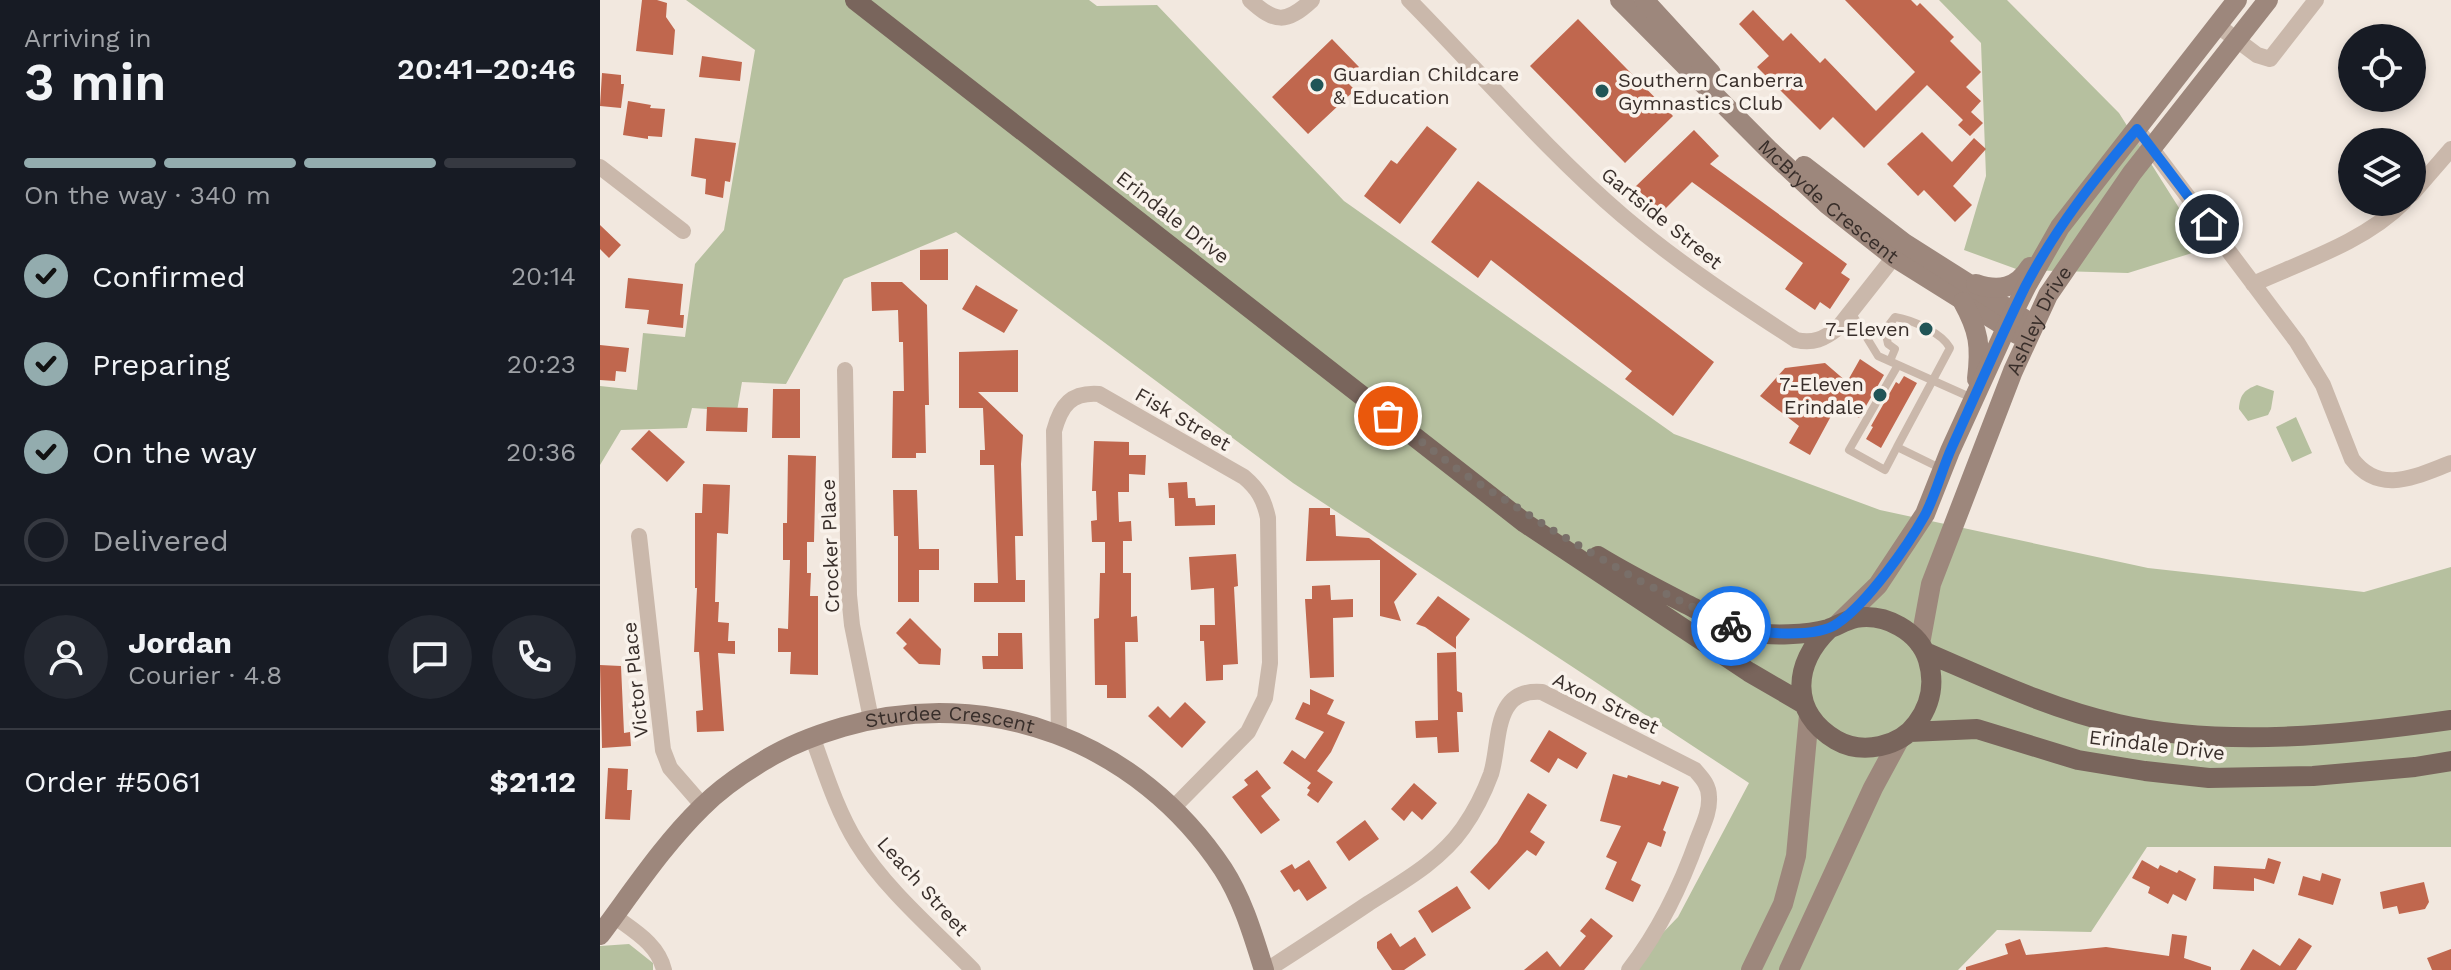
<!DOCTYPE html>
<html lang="en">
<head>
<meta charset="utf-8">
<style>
	:root { --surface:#171b24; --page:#242831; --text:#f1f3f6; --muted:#9ea1a6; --line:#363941; --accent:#93acae }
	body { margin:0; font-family:"Work Sans",sans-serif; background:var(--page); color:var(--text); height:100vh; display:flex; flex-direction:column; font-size:30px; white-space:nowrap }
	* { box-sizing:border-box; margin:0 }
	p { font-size:26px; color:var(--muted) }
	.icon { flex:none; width:44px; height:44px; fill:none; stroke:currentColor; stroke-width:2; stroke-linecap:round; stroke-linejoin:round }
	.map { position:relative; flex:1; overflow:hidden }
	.details { display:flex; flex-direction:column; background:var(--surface); width:600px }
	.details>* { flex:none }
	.tools { position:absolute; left:1738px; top:24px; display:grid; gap:16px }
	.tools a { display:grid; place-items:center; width:88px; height:88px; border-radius:50%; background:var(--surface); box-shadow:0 4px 12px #0003; font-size:40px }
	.pin { position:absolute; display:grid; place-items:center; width:68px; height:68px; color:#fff; margin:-34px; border:4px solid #fff; border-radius:50%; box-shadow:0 2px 8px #0007 }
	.courier { position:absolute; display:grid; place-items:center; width:80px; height:80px; margin:-40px; border:6px solid #1a73e8; border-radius:50%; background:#fff; color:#222; box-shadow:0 2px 10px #0007 }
	.summary em { font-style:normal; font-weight:600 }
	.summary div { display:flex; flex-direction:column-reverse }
	.summary { display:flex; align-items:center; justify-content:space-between; height:136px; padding:0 24px }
	h1 { font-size:52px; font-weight:600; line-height:60px }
	.bar { display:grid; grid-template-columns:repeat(4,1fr); gap:12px 8px; align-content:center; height:96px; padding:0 24px }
	.bar i { height:10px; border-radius:6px; background:var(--line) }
	.bar .active { background:var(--accent) }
	.bar p { grid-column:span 4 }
	.line { display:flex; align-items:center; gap:20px; padding:0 24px; border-top:2px solid var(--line) }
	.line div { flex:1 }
	.round { display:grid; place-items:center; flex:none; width:84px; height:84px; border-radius:42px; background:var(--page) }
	ol { padding:0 24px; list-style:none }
	li { display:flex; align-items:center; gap:24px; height:88px }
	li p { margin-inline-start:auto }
	li .icon { padding:8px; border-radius:50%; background:var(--accent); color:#111; stroke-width:4 }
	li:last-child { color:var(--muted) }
	li i { width:44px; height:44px; border:4px solid var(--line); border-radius:50% }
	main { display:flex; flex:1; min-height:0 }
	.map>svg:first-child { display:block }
</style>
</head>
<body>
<main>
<section class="details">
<div class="summary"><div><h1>3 min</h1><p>Arriving in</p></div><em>20:41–20:46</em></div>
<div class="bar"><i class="active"></i><i class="active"></i><i class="active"></i><i></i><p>On the way · 340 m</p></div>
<ol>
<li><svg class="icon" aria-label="check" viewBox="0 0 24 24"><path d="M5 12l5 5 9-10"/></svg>Confirmed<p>20:14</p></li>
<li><svg class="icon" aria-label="check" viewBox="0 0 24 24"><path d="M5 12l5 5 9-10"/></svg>Preparing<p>20:23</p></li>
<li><svg class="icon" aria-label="check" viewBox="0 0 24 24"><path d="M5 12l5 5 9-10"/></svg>On the way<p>20:36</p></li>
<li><i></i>Delivered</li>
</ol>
<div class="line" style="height:144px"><a class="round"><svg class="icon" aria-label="person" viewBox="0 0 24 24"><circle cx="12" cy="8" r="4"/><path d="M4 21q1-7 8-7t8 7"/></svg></a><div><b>Jordan</b><p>Courier · 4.8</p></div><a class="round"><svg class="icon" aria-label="chat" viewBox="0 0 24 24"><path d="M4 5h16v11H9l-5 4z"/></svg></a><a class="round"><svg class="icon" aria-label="phone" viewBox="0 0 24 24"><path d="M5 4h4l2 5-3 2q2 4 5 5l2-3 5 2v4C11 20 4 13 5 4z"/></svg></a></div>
<div class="line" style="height:104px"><div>Order #5061</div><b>$21.12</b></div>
</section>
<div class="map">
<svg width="1851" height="970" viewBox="0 0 1851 970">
	<rect width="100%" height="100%" fill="#f2e8df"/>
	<!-- green -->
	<path fill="#b6c09f" d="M86,0H489L497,6L557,5L744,201L1074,434L1280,510L1548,568L1764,592L1851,567V847H1547L1491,932L1397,930L1358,970H1027L1078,917L1149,783L693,483L356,232L244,279L186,384L142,382L137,411L92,408L87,428L21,430L0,465V386L37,390L43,333L85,337L95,264L124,230L155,50Z
		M1339,0H1407L1519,113L1605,249L1528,273L1419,270L1364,250L1386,176L1381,43Z
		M1657,385L1674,391L1671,409L1668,415L1648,421L1639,409C1640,395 1644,390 1657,385Z
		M1696,417L1712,453L1692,462L1676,427Z
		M29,944L53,963V970H0V946Z"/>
	<!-- building -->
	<path fill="#c0674e" d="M42,0H57L67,3L66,17L75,30L73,55L36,51Z
		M1245,0H1311L1317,6L1320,3L1354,37L1350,41L1381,72L1366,87L1381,101L1371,112L1383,123L1370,136L1358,125L1363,120L1327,85L1264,148L1233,117L1220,130L1157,67L1169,56L1139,24L1153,10L1183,41L1191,33L1220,63L1225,58L1276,111L1315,72Z
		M978,19L1073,116L1025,163L930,66Z
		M732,39L759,67L745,80L755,90L708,134L672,97Z
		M102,56L142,62L140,81L99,77Z
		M2,73L21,75V84H24L21,108L0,106Z
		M28,101L51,105L50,108L65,109L62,137L48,136V139L23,135Z
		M827,126L857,149L800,224L764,196L791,160L797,164Z
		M1094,130L1119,156L1110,164L1247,264L1241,273L1250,279L1230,309L1220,302L1215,310L1185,289L1203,263L1092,182L1061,213L1035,187Z
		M1322,132L1352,162L1374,138L1386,149L1353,186L1372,205L1355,222L1324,190L1318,196L1287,164Z
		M95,138L136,143L130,182L125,181L123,198L105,194L106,179L91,176Z
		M878,181L1114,362L1073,416L1025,379L1032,371L891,260L878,278L831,242Z
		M0,225L21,245L9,258L0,249Z
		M348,249V280H320V250Z
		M28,278L83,284L80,315H84L83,328L47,324L49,310L25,308Z
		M271,282H302L327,305L329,405H325L326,453H316V458H292L293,391H304L303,342H299L298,310L272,311Z
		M376,285L418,310L404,333L362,309Z
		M0,345L29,348L26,372L16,371L15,381L0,380Z
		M418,350V392H378L423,435L421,464L423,536H415L416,580H425V602H374V583H398L394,465H380V450H385L383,408H359V352Z
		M1260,359L1284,375L1259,418L1237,405L1210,455L1189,443L1199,426L1160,396L1185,368L1225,363L1247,382Z
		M1304,376L1317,383L1281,448L1266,439L1273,427L1271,426L1296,382L1299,384Z
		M173,389H200V438H172Z
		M107,407L148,408L147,432L106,431Z
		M49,430L85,462L67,482L31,449Z
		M494,441L529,442V455H546L545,475L529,474V492H518L519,522L531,521L532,541H523V573H531V617L537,616L538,642H525L526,698H507V685H495L494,619L499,618L500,573H505V542H492L491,521L497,520L496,491H492Z
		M188,455L216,456L214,542H207V573H211L210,596H218V675L190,674L191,652H178V628L188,629L190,560H183V523H187Z
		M587,482L588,498H595L596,506L615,505V525L575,526L574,498H569L568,483Z
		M103,484L130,485L128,534L117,533L115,602H119L118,622L129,623L128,641H135V654L118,653L124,731L97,732L96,711L103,710L99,652H94L97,588H95V513H102Z
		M293,490H317L319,549H339V570H319V602H298V536H294Z
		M709,508H730V515H735L736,536L769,538L817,574L794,602L801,621L780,616V560L706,561Z
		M636,554L638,586L634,587L638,664L623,665V680L606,681L604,641H600V625H615L614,588L591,590L589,557Z
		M730,585L731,600L753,599V617L733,618L734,677L710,678L705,599H712V586Z
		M838,596L870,619L856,637V649L825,627L816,624Z
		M310,618L341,649L340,665L319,664L303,648L307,644L296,633Z
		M398,633H422L423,669H383L382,656H398Z
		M856,652L857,691L862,693L863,712H857L859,752L838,753L837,737L816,738L815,721L838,720L837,653Z
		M0,665L21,666L24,733L30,732L31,746L2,748Z
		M710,689L734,700L727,714L745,722L731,752L717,771L733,782L718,803L707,795L710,790L707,788L711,783L683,763L692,750L705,759L724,732L695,719L703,702L710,705Z
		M585,702L606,722L582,748L548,716L558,706L570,718Z
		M949,730L987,753L977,769L958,758L949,773L930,761Z
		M8,768L28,769L27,790H32L30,820L5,819Z
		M657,770L671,788L661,796L680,820L661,834L632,797L648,785L644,780Z
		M1013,774L1027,778L1028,775L1060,785L1062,781L1079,787L1063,830L1066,832L1061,847L1048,842L1031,880L1041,885L1033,902L1005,889L1017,862L1006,857L1021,826L1000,821Z
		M814,783L837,803L822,820L812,811L804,821L791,809Z
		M928,793L947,805L930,832L945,842L936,856L927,850L889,890L870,872L897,843Z
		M765,820L779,839L749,861L736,842Z
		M1668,858L1681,862L1674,884L1654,878V891L1613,889L1614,866L1665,869Z
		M709,860L727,888L707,901L699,889L694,892L680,871L692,864L695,869Z
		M1542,860L1558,869L1560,865L1577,873L1579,870L1596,879L1586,901L1573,894L1568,904L1548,893L1550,887L1532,878Z
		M1722,873L1741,879L1733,905L1698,895L1703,876L1720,881Z
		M1824,882L1829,902L1825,909L1799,914L1797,906L1783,909L1780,892Z
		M857,886L871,908L832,933L818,911Z
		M991,918L1013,936L984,970H924L947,951L960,967L986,936L980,931Z
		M791,933L800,947L815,937L826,955L804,970H792L777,948V942Z
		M1572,934L1587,936L1584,958L1611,967V970H1366V967L1408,954L1405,944L1420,939L1426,955L1506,947L1569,956Z
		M1699,938L1712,946L1696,970H1640L1653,949L1680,966Z
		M1851,949V970H1832L1827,958Z"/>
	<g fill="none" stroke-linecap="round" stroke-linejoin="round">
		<!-- lane -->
		<path stroke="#cab8ab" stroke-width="8" d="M1251,312L1278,356L1372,398
			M1290,361L1295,349L1288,344L1285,330L1295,317C1313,320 1342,333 1350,348L1297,447L1342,469
			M1297,447L1285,470L1249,450L1298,365"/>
		<!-- street -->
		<path stroke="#cab8ab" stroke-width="16" d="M650,0C675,23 686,24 712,0
			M809,0C880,72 946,150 1023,216C1077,262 1136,301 1196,340C1213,344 1224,339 1238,328L1301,248
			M1617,25L1657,55L1670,59L1716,0
			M1537,129L1697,342L1723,385L1752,459C1780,496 1816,476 1851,463
			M0,167L83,231
			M1812,194L1851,149
			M1653,284C1704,261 1764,242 1804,202
			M245,370L249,595L252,625L271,719
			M39,536L63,750L70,768L103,806
			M212,736C225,772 237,811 257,843C285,889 336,932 373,970
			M459,736L454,431C461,405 471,392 499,394L644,477C658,489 664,499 668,518L670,663L665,698L648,732L572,809
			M14,916C34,931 58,944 64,970
			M667,970C701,948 735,926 769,903C802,882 840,861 863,828C875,811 884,793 891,774C901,742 892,688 942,692L1095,770C1102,778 1109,785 1109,797C1110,811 1103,825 1098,838C1081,886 1060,930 1029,970"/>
		<!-- secondary -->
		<g stroke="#9d877c" stroke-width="20">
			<path id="s1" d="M1020,0L1168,149L1228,205L1294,257L1417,334"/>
			<path d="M1044,0L1111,73"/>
			<path d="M1204,166L1304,243L1424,319"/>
			<path d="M1376,284C1399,292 1417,288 1430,267"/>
			<path d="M1363,302C1379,331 1381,346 1377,379"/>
			<path d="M1239,623L1278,585L1325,514L1350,451L1413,313L1427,285L1460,227L1637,0"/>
			<path id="s2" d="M1320,644L1331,584L1413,371L1448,295L1532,173L1668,0"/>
			<path id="s3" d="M0,935C33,891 63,845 102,807C120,789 143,773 165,760C189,745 216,735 243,727C389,684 539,742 623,869C643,900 653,935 664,970"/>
			<path d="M1151,970L1183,904L1196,856L1209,715"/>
			<path d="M1189,970L1273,788L1299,740"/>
		</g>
		<!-- primary -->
		<path stroke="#79655c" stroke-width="20" d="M255,0L925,523L1149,672L1204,704
			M998,556C1029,575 1061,591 1094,608C1111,617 1130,628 1149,632C1171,636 1207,635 1228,629C1237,626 1246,620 1256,618C1285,613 1319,631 1328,660C1335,683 1331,704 1317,723C1300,747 1262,755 1236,740C1189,712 1193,663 1229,629
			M1325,652C1388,679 1451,709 1518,724C1623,748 1746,735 1851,720
			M1310,732L1377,729L1478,760L1545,771L1609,778L1713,776L1815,767L1851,761"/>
	</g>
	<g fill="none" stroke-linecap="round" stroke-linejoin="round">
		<!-- done -->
		<path stroke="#796f69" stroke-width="8" stroke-dasharray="0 14.4" d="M788,416L861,472L954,531L1038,580L1131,626"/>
		<!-- route -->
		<path stroke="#1a73e8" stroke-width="10" d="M1131,626C1156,634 1217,639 1238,623C1268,602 1307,547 1325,515C1336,494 1342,469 1352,447C1376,394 1399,340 1425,287C1455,229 1495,178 1537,129L1609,224"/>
	</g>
	<!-- markers -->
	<g fill="#215557" stroke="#f9f2eb" stroke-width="3">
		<circle cx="717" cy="85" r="8"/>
		<circle cx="1002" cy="91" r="8"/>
		<circle cx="1326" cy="329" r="8"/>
		<circle cx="1280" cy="395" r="8"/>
	</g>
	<g text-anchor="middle" stroke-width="7" stroke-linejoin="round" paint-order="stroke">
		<!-- poi labels -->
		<g font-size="20" fill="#382e2a" stroke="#f9f2eb" text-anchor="start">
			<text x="733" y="81">Guardian Childcare<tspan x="733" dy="23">&amp; Education</tspan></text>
			<text x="1018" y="87">Southern Canberra<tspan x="1018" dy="23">Gymnastics Club</tspan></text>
			<text x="1310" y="336" text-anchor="end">7-Eleven</text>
			<text x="1264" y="391" text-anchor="end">7-Eleven<tspan x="1264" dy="23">Erindale</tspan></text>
		</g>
		<!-- street labels -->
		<g font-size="20" fill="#382e2a" stroke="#f9f2eb">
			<text dy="7" stroke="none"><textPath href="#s1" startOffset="290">McBryde Crescent</textPath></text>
			<text transform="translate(573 217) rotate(38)" y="7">Erindale Drive</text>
			<text transform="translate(1062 218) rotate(39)" y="7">Gartside Street</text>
			<text dy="7" stroke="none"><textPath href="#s2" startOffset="346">Ashley Drive</textPath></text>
			<text transform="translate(583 419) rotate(30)" y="7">Fisk Street</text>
			<text transform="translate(230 546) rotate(-92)" y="7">Crocker Place</text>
			<text transform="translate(35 680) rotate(-96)" y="7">Victor Place</text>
			<text transform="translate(1006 703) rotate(26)" y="7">Axon Street</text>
			<text dy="7" stroke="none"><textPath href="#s3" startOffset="436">Sturdee Crescent</textPath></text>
			<text transform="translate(1557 745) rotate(7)" y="7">Erindale Drive</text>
			<text transform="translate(323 886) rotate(48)" y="7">Leach Street</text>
		</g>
	</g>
</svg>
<div class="tools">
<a><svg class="icon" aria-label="locate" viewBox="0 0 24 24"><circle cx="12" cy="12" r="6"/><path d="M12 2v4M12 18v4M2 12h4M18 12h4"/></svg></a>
<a><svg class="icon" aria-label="layers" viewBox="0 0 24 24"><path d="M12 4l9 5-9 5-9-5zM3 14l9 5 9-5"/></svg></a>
</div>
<div class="pin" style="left:788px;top:416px;background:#ea580c"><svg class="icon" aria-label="bag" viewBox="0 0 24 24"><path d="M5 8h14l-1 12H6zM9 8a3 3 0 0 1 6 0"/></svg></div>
<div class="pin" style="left:1609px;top:224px;background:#1f2937"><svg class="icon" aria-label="home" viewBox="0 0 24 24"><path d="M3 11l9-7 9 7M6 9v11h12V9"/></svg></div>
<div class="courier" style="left:1131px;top:626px"><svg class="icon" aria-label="bike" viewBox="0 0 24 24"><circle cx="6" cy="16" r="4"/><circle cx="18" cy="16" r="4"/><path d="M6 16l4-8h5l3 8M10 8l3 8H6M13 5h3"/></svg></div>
</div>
</main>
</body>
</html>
